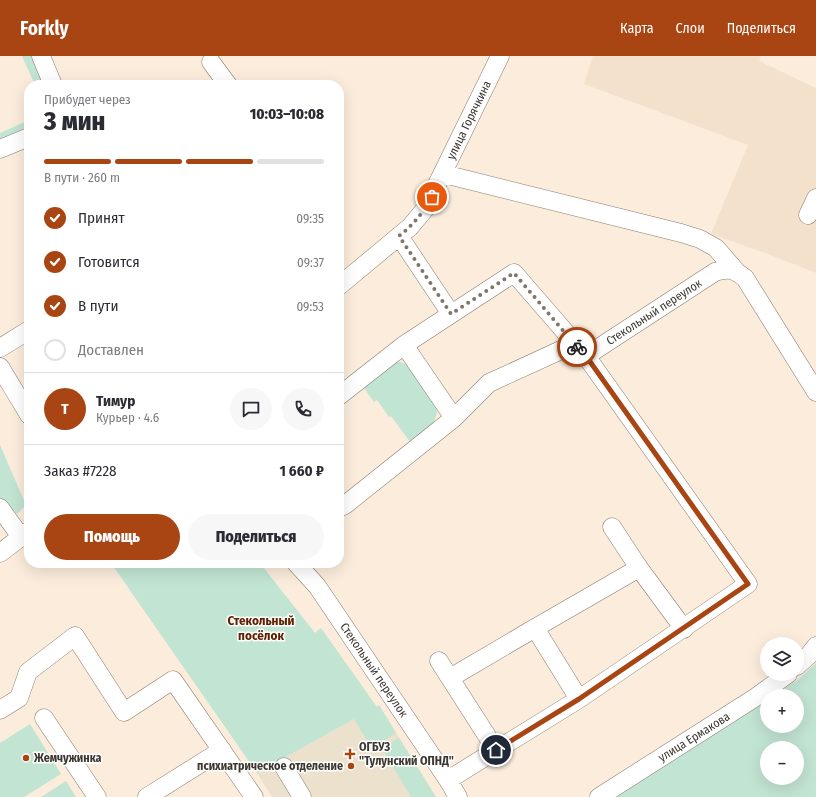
<!DOCTYPE html>
<html lang="ru">
<head>
<meta charset="utf-8">
<style>
	:root { --surface:#fff; --page:#f7f7f7; --text:#2b2b33; --muted:#7c7c81; --line:#e1e1e2; --accent:#a94512 }
	body { margin:0; font-family:"Fira Sans Condensed",sans-serif; background:var(--page); color:var(--text); height:100vh; display:flex; flex-direction:column; font-size:15px; white-space:nowrap }
	* { box-sizing:border-box; margin:0 }
	p { font-size:13px; color:var(--muted) }
	.icon { flex:none; width:22px; height:22px; fill:none; stroke:currentColor; stroke-width:2; stroke-linecap:round; stroke-linejoin:round }
	.map { position:relative; flex:1; overflow:hidden }
	.drawer { position:absolute; left:24px; top:24px; width:320px; height:488px; display:flex; flex-direction:column; background:var(--surface); border-radius:16px; box-shadow:0 4px 16px #0002 }
	.drawer>* { flex:none }
	.buttons { position:absolute; left:760px; top:581px; display:grid; gap:8px }
	.buttons a { display:grid; place-items:center; width:44px; height:44px; border-radius:50%; background:var(--surface); box-shadow:0 4px 16px #0002; font-size:20px }
	.pin { position:absolute; display:grid; place-items:center; width:34px; height:34px; color:#fff; margin:-17px; border:2px solid #fff; border-radius:50%; box-shadow:0 1px 4px #0007 }
	.courier { position:absolute; display:grid; place-items:center; width:40px; height:40px; margin:-20px; border:3px solid #a94512; border-radius:50%; background:#fff; color:#222; box-shadow:0 1px 5px #0007 }
	.summary em { font-style:normal; font-weight:800 }
	.summary div { display:flex; flex-direction:column-reverse }
	.summary { display:flex; align-items:center; justify-content:space-between; height:68px; padding:0 20px }
	h1 { font-size:26px; font-weight:800; line-height:30px }
	.bar { display:grid; grid-template-columns:repeat(4,1fr); gap:6px 4px; align-content:center; height:48px; padding:0 20px }
	.bar i { height:5px; border-radius:3px; background:var(--line) }
	.bar .on { background:var(--accent) }
	.bar p { grid-column:span 4 }
	.line { display:flex; align-items:center; gap:10px; padding:0 20px; border-top:1px solid var(--line) }
	.line div { flex:1 }
	.round { display:grid; place-items:center; flex:none; width:42px; height:42px; border-radius:21px; background:var(--page) }
	ol { padding:0 20px; list-style:none }
	li { display:flex; align-items:center; gap:12px; height:44px }
	li p { margin-inline-start:auto }
	li .icon { padding:4px; border-radius:50%; background:var(--accent); color:#fff; stroke-width:4 }
	li:last-child { color:var(--muted) }
	li i { width:22px; height:22px; border:2px solid var(--line); border-radius:50% }
	.button { display:flex; gap:8px; margin-top:auto; padding:8px 20px }
	.button a { flex:1; height:46px; border-radius:24px; background:var(--accent); color:#fff; font-size:16px; font-weight:800; line-height:46px; text-align:center }
	.button a+a { background:var(--page); color:var(--text) }
	header { display:flex; align-items:center; gap:24px; box-sizing:border-box; height:56px; padding:0 20px; background:var(--accent); color:#fff }
	header strong { font-size:19px }
	nav { display:flex; gap:22px; margin-inline-start:auto; font-size:14px }
	.map>svg:first-child { display:block }
</style>
</head>
<body>
<header>
<strong>Forkly</strong>
<nav><a>Карта</a><a>Слои</a><a>Поделиться</a></nav>
</header>
<div class="map">
<svg width="816" height="741" viewBox="0 0 816 741">
	<rect width="100%" height="100%" fill="#fbecdc"/>
	<!-- built -->
	<path fill="#f3e1cb" d="M593,0H761L759,5L816,32V217L768,198L711,178L748,89L584,28Z"/>
	<!-- medical -->
	<path fill="#ebe1cc" d="M379,649L436,741H272L257,717Z"/>
	<!-- green -->
	<path fill="#c2e4d3" fill-rule="evenodd" d="M22,0H35L46,29H35Z
		M29,64V70L27,71L0,85V77Z
		M400,306L408,309L436,348L437,357L434,366L428,374L410,386L391,360L389,361L377,344L374,346L364,332L342,348L393,307Z
		M0,389L26,449L17,458L0,442Z
		M111,507H260L315,577L321,572L377,651L379,649L396,677L372,693L354,663L257,717Z
		M816,607V741H615L767,645V670H797V640H774L799,623ZM767,692H797V722H767Z
		M30,668L61,718L24,741H0V687Z
		M399,682L436,741H411L382,692Z
		M66,725L76,741H41Z"/>
	<g fill="none" stroke-linecap="round" stroke-linejoin="round">
		<!-- minor casing -->
		<g stroke="#887b6c" stroke-width="19">
			<path id="minor" d="M41,0L53,29
				M211,6L228,29
				M0,93L29,81
				M444,118L681,177L700,183L716,192L736,215
				M808,159L816,142
				M399,180L451,258
				M339,230L410,171L425,153L500,0
				M404,289L454,362
				M0,292L29,274
				M0,311L29,359
				M339,340L404,289L514,217L586,300
				M0,452L21,481
				M339,452L345,449L454,362L489,327L574,288
				M612,471L639,512
				M0,497L29,475
				M296,507L317,530L448,724L458,741
				M439,605L496,694
				M797,610L809,599L816,590
				M450,622L535,572
				M579,643L535,572L639,512L684,573
				M0,654L19,642L28,616L75,580L124,656L173,624L254,741
				M44,662L97,741
				M284,711L302,741
				M448,724L579,643L748,528L586,300L715,216C729,212 734,213 745,222L816,336
				M147,741L222,694
				M599,741L756,641L788,618"/>
		</g>
		<!-- minor -->
		<use href="#minor" stroke="#fff" stroke-width="18"/>
	</g>
	<g fill="none" stroke-linecap="round" stroke-linejoin="round">
		<!-- done -->
		<path stroke="#7f766c" stroke-width="4" stroke-dasharray="0 7.2" d="M432,141C423,157 413,169 399,180L451,258L514,217L577,291"/>
		<!-- route -->
		<path stroke="#a94512" stroke-width="5" d="M496,694L579,643L748,528L586,300L577,291"/>
	</g>
	<!-- markers -->
	<g fill="#a94512" stroke="#fff" stroke-width="1.5">
		<path d="M348 692h4v4h4v4h-4v4h-4v-4h-4v-4h4z"/>
		<circle cx="26" cy="702" r="4"/>
		<circle cx="351" cy="710" r="4"/>
	</g>
	<g text-anchor="middle" stroke-width="3" stroke-linejoin="round" paint-order="stroke">
		<!-- street labels -->
		<g font-size="12" fill="#3c3730" stroke="#fff">
			<text transform="translate(469 64) rotate(-64)" y="4">улица Горячкина</text>
			<text transform="translate(654 256) rotate(-33)" y="4">Стекольный переулок</text>
			<text transform="translate(374 614) rotate(56)" y="4">Стекольный переулок</text>
			<text transform="translate(694 681) rotate(-32)" y="4">улица Ермакова</text>
		</g>
		<!-- poi labels -->
		<g font-size="12" font-weight="bold" fill="#3c3730" stroke="#fff" text-anchor="start">
			<text x="359" y="695">ОГБУЗ<tspan x="359" dy="14">"Тулунский ОПНД"</tspan></text>
			<text x="34" y="706">Жемчужинка</text>
			<text x="343" y="714" text-anchor="end">психиатрическое отделение</text>
		</g>
		<!-- neighbourhood labels -->
		<g font-size="13" font-weight="bold" fill="#602101" stroke="#fff">
			<text x="261" y="569">Стекольный<tspan x="261" dy="15">посёлок</tspan></text>
		</g>
	</g>
</svg>
<div class="buttons">
<a><svg class="icon" aria-label="layers" viewBox="0 0 24 24"><path d="M12 4l9 5-9 5-9-5zM3 14l9 5 9-5"/></svg></a>
<a>+</a>
<a>−</a>
</div>
<div class="pin" style="left:432px;top:141px;background:#ea580c"><svg class="icon" aria-label="bag" viewBox="0 0 24 24"><path d="M5 8h14l-1 12H6zM9 8a3 3 0 0 1 6 0"/></svg></div>
<div class="pin" style="left:496px;top:694px;background:#1f2937"><svg class="icon" aria-label="home" viewBox="0 0 24 24"><path d="M3 11l9-7 9 7M6 9v11h12V9"/></svg></div>
<div class="courier" style="left:577px;top:291px"><svg class="icon" aria-label="bike" viewBox="0 0 24 24"><circle cx="6" cy="16" r="4"/><circle cx="18" cy="16" r="4"/><path d="M6 16l4-8h5l3 8M10 8l3 8H6M13 5h3"/></svg></div>
<section class="drawer">
<div class="summary"><div><h1>3 мин</h1><p>Прибудет через</p></div><em>10:03–10:08</em></div>
<div class="bar"><i class="on"></i><i class="on"></i><i class="on"></i><i></i><p>В пути · 260 m</p></div>
<ol>
<li><svg class="icon" aria-label="check" viewBox="0 0 24 24"><path d="M5 12l5 5 9-10"/></svg>Принят<p>09:35</p></li>
<li><svg class="icon" aria-label="check" viewBox="0 0 24 24"><path d="M5 12l5 5 9-10"/></svg>Готовится<p>09:37</p></li>
<li><svg class="icon" aria-label="check" viewBox="0 0 24 24"><path d="M5 12l5 5 9-10"/></svg>В пути<p>09:53</p></li>
<li><i></i>Доставлен</li>
</ol>
<div class="line" style="height:72px"><b class="round" style="background:var(--accent);color:#fff">Т</b><div><b>Тимур</b><p>Курьер · 4.6</p></div><a class="round"><svg class="icon" aria-label="chat" viewBox="0 0 24 24"><path d="M4 5h16v11H9l-5 4z"/></svg></a><a class="round"><svg class="icon" aria-label="phone" viewBox="0 0 24 24"><path d="M5 4h4l2 5-3 2q2 4 5 5l2-3 5 2v4C11 20 4 13 5 4z"/></svg></a></div>
<div class="line" style="height:52px"><div>Заказ #7228</div><b>1 660 ₽</b></div>
<div class="button"><a>Помощь</a><a>Поделиться</a></div>
</section>
</div>
</body>
</html>
